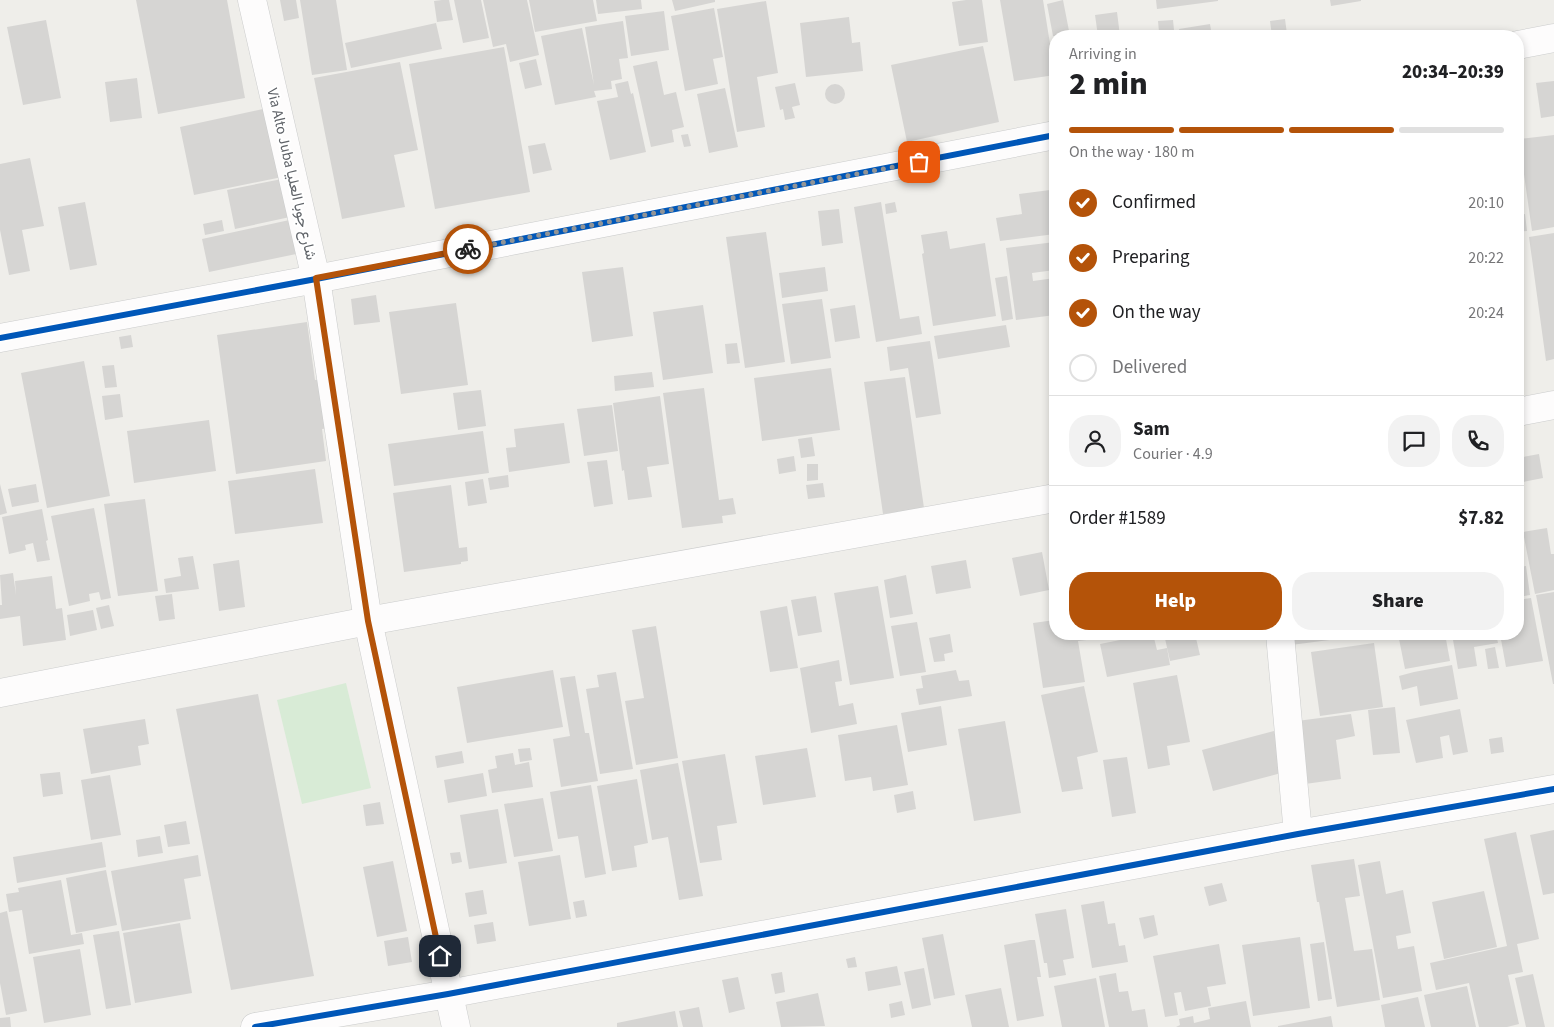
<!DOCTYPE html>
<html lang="en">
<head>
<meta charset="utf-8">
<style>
	:root { --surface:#fff; --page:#f2f2f2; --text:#202124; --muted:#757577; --line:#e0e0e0; --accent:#b45309 }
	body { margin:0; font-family:"Source Sans 3",Vazirmatn,sans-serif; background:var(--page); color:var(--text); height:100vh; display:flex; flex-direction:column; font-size:19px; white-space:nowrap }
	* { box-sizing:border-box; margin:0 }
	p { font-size:16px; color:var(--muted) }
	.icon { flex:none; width:28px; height:28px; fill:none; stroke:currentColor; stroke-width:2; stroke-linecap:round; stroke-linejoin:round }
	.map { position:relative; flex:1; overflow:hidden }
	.drawer { position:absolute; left:1049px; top:30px; width:475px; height:610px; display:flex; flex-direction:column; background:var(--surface); border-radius:20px; box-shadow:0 2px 8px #0003 }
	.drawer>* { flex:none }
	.pin { position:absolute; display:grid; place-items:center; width:42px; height:42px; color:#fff; margin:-21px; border-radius:10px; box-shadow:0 2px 8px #0006 }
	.courier { position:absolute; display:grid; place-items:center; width:50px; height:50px; margin:-25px; border:4px solid #b45309; border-radius:50%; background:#fff; color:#222; box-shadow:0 1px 6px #0007 }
	.overview em { font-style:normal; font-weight:800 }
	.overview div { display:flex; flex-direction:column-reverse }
	.overview { display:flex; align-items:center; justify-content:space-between; height:85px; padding:0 20px }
	h1 { font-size:32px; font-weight:800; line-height:38px }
	.bar { display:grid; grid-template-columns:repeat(4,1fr); gap:8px 5px; align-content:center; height:60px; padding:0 20px }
	.bar i { height:6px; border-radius:4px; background:var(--line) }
	.bar .on { background:var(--accent) }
	.bar p { grid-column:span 4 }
	.line { display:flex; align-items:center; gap:12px; padding:0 20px; border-top:1px solid var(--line) }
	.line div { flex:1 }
	.round { display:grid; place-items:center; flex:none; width:52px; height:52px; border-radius:20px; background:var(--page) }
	ol { padding:0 20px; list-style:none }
	li { display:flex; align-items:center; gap:15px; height:55px }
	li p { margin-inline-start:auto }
	li .icon { padding:5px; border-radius:50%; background:var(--accent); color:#fff; stroke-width:4 }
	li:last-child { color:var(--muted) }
	li i { width:28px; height:28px; border:2px solid var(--line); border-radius:50% }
	.button { display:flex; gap:10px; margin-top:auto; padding:10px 20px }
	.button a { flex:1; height:58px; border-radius:20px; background:var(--accent); color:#fff; font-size:20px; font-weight:800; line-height:58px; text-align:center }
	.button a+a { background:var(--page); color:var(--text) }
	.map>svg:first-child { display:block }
</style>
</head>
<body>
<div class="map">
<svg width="1554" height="1027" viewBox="0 0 1554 1027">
	<rect width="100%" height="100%" fill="#efeeea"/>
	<!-- green -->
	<path fill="#d8ebd6" d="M346,683L371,788L302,804L277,700Z"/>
	<!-- building -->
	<path fill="#d6d5d3" d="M136,0H227L245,98L158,114Z
		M280,0H296L299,18L284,21Z
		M300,0H336L347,70L312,75Z
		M442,0H449L453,20L437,22L434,1Z
		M454,0H481L489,38L463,43Z
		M483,0H527L539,55L510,62L506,44L493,47Z
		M529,0H593L597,21L535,32Z
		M596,0H641L642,9L598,14Z
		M672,0H715V2L675,11Z
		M966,0H982L988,42L959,46L952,2Z
		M1000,0H1043L1055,75L1014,81Z
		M1063,0L1070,36H1053L1047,4Z
		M1156,0H1218V1L1157,9Z
		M1330,0H1361V1L1331,6Z
		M766,1L778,73L757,77L765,127L737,132L717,9Z
		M714,8L723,57L713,59L718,84L685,91L671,16Z
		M664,11L669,50L631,56L625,16Z
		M1117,12L1120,36H1098L1095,15Z
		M849,17L852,43L860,42L863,71L806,77L800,23Z
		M1285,19L1287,34L1272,36L1270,21Z
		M46,20L61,98L23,105L7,27Z
		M1173,20L1174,30L1159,32L1158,21Z
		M623,21L628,58L619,59L622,79L611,81L612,89L594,91L596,97L555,105L541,36L582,28L594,85L585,27Z
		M436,23L442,49L351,68L345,43Z
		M1210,24L1212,36H1180L1179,29Z
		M983,46L999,122L907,142L891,65Z
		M504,47L530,192L435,209L409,64Z
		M536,59L542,85L525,89L519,63Z
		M657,61L664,95L676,92L684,127L672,130L674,142L651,147L633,66Z
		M400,62L418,150L394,155L405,207L342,219L314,78Z
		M137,78L142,118L110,122L105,82Z
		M628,81L631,94L633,93L646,152L610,160L597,101L618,97L615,84Z
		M1554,81V116L1541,118L1536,83Z
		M795,83L800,105L792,107L795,118L785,120L783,109L780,110L775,87Z
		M825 94a10 10 0 1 1 20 0a10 10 0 1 1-20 0Z
		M725,88L738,147L709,153L697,94Z
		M272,107L287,176L194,195L180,127Z
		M688,134L691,146L684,147L681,135Z
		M1554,135V227L1532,231L1519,139Z
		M545,143L552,170L533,174L528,146Z
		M30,158L44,226L22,230L30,271L9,275L0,230V164Z
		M282,179L290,217L235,229L227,190Z
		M1518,179H1519L1523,210H1518Z
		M1050,190L1055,234L1000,241L996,218L1022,214L1019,194Z
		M85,202L97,265L70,270L58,207Z
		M881,202L900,319L919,316L922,334L876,342L854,207Z
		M895,202L897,212L886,214L885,204Z
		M839,209L843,243L822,246L818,211Z
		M1525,214L1527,231L1518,232V215Z
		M294,219L301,253L209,272L202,239Z
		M222,220L224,231L205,235L203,224Z
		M947,231L950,249L985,243L996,316L933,326L922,254L924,253L921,235Z
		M766,232L785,362L745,368L726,237Z
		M1554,233V359L1546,361L1529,237Z
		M1055,242V270L1032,273L1033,281L1055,278V315L1016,320L1006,248Z
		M623,267L633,336L592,342L582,272Z
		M825,267L828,291L782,298L779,273Z
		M1007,276L1013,319L1002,321L995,278Z
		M376,295L380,322L354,325L351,299Z
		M822,299L831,358L791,364L782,304Z
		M456,303L468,385L401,394L389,312Z
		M703,305L713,373L663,380L653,312Z
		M855,305L860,338L835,342L830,309Z
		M307,322L315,380L324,379L331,428L322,429L326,461L236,474L217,335Z
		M1006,325L1010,347L938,359L934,336Z
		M131,335L133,347L121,349L119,337Z
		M930,341L941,414L916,418L908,368L890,371L887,347Z
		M737,343L740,363L727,364L725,344Z
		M84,361L110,496L47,508L21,373Z
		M114,365L117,387L105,388L102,366Z
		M831,368L840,430L762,441L754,378Z
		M652,372L654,387L615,391L614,376Z
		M905,377L924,508L883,514L864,382Z
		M704,388L719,500L733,498L736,514L722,516L723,523L682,528L663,393Z
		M481,390L486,426L458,430L453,393Z
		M120,394L123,417L105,420L102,396Z
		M660,396L669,464L647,467L652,497L628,500L624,470L622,471L613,403Z
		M612,405L618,451L584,456L577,409Z
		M209,420L216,471L134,483L127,431Z
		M564,423L570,463L509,472L506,448L516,447L514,429Z
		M483,431L489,473L394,486L388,444Z
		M812,437L815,456L801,458L798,439Z
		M1539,454L1543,478L1518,483V458Z
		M794,456L796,471L779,474L777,459Z
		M607,460L613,504L594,507L587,462Z
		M807,464H818V480L807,481Z
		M315,469L323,523L235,534L228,481Z
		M508,475L509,487L490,490L488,478Z
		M483,479L487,503L468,506L465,482Z
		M823,483L825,497L808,499L806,485Z
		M0,484L7,513L0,515Z
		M36,484L39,502L12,507L8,489Z
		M451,485L459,548L467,547L468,561L461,562V564L404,572L393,493Z
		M145,499L158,591L118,596L104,504Z
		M94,508L111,598L101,600L99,592L89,594L90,601L69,606L51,516Z
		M42,509L48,540L46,541L50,560L37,562L33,543L25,545L26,550L9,554L2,517Z
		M1547,528L1551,554H1554V590L1535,594L1523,532Z
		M1042,552L1049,590L1020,596L1012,558Z
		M193,556L199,589L166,593L164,579L181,576L178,558Z
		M239,560L245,607L219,611L213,564Z
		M966,560L971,588L936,594L931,566Z
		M1526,566L1530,595L1518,597V567Z
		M13,573L16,595L15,581L52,576L56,609L62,608L66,640L23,646L20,616L0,619V605H2L0,575Z
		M906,575L913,614L890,618L884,580Z
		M878,586L894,678L850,685L834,593Z
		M1554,592V684H1553L1536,595Z
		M172,594L175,619L159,621L155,596Z
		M816,596L822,632L798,636L791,600Z
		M1531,598L1543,661L1506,667L1500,634H1518V600Z
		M109,605L114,626L101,629L96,608Z
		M787,606L798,668L770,672L760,611Z
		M93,610L97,630L70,636L67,615Z
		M1055,620V634H1094L1095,639L1078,641L1085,682L1043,688L1033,623Z
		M917,622L926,672L900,676L891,626Z
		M656,626L678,758L636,765L625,701L644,698L632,630Z
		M950,634L953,652L944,654L945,661L934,662L929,638Z
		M1150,634H1153L1157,650L1167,648L1170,665L1107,677L1100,644Z
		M1164,634H1195L1200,655L1170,661Z
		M1290,634H1368V635L1291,645Z
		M1398,634H1445L1450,661L1405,669Z
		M1452,634H1496L1498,643L1474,647L1477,666L1458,669Z
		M1374,643L1383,707L1320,716L1311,652Z
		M1495,647L1499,668L1488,669L1485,649Z
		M839,660L842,681L835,682L839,706L853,703L857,724L811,733L800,668Z
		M1452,665L1458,699L1420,706L1417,686L1402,690L1399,676L1414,672Z
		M553,670L563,727L467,743L457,687Z
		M956,670L959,681L969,680L972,696L919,705L916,689L923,688L921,676Z
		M616,672L633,769L600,774L586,689L599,687L597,675Z
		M1177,675L1190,742L1167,746L1170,765L1148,769L1133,683Z
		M575,676L585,733H589L598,781L561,787L553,739L570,736L560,678Z
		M1084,686L1098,752L1077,757L1083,789L1062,792L1041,695Z
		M258,694L314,976L231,990L176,709Z
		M941,706L947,745L908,752L901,713Z
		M1395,707L1400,753L1373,755L1368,710Z
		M1460,709L1468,752L1453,755L1449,735L1440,737L1443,758L1416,763L1406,720Z
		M1351,714L1355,736L1336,740L1341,779L1305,784L1297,721Z
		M145,719L149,744L138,746L141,765L91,774L83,729Z
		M1005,721L1021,813L974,821L958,729Z
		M897,725L908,785L873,791L871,777L845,781L838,735Z
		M1274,731L1285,772L1213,791L1202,750Z
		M1502,737L1504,752L1491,754L1489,739Z
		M530,748L532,760L520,762L518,749Z
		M807,748L816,797L763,805L755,756Z
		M462,751L464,763L437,768L435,756Z
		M513,753L515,765L529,762L533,787L492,793L488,770L497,768L495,756Z
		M725,754L737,823L717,826L722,860L700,863L682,761Z
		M1127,757L1136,813L1112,817L1103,760Z
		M678,763L703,896L679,900L668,837L652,840L640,770Z
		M60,772L63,794L43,797L40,774Z
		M483,773L487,796L448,803L444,780Z
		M110,775L121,835L91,840L81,780Z
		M637,779L648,843L634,846L637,867L612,871L597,786Z
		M591,785L606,874L585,878L578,836L558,839L550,792Z
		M913,791L916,809L897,813L894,795Z
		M543,798L553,851L514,857L504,804Z
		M380,802L384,824L366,826L363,805Z
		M498,809L507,863L469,869L460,815Z
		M186,821L190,844L168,847L164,825Z
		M1554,830V893L1543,895L1530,835Z
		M1516,832L1539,939L1517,944L1523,972L1508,975L1519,1024L1507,1027H1479L1469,983L1436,990L1430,963L1507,946L1484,839Z
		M160,836L163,853L138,857L136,840Z
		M102,842L106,867L17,883L13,857Z
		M460,852L462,862L452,864L450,853Z
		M198,855L201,876L184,879L191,919L122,931L111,871Z
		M560,855L571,919L529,926L518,862Z
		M1354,859L1360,896L1345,898L1354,951L1372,949L1380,1000L1337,1007L1319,902H1317L1311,865Z
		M393,861L407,931L377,937L363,867Z
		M1380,861L1386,894L1403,890L1411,933L1396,936L1398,949L1414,946L1422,991L1383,998L1358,865Z
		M106,870L117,925L76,933L66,878Z
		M61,880L71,935L82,933L84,944L29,954L22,910L9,912L6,894L19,892L18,888Z
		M1222,883L1227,901L1209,906L1204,887Z
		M483,890L487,914L469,917L465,893Z
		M1484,891L1497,947L1444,959L1432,902Z
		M584,900L587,916L576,918L573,902Z
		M1104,901L1108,924L1115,923L1119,946L1125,945L1128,962L1092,968L1081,905Z
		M1066,909L1074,958L1063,960L1066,975L1049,978L1047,963H1044L1035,914Z
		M7,911L27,1011L6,1015L0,983V913Z
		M1154,915L1158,935L1144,939L1139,918Z
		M493,922L496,941L477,944L474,925Z
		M180,923L192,993L135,1003L123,933Z
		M119,931L131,1005L106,1009L93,935Z
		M943,934L955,995L934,999L922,938Z
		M408,937L412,962L388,966L384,941Z
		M1300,937L1310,1008L1253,1016L1242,945Z
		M1030,940H1035L1041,977H1037L1044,1016L1017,1021L1004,945Z
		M1324,942L1332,999L1318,1001L1310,944Z
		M1219,944L1226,984L1207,987L1211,1006L1185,1011L1181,992L1174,993L1178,1015L1165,1017L1153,956Z
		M80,949L91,1015L44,1023L33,957Z
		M855,957L857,967L848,968L846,959Z
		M897,966L901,985L868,991L865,972Z
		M924,968L931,1005L912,1009L904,972Z
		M782,972L785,992L775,994L771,974Z
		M1116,973L1119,992L1128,991L1132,1011L1145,1009L1148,1027H1109L1099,976Z
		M1533,974L1545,1027H1526L1515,978Z
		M738,977L745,1009L729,1013L722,980Z
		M1096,978L1105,1027H1062L1054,986Z
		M1467,986L1476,1027H1431L1424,995Z
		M1001,988L1009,1027H972L965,995Z
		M818,993L825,1026L781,1027L776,1002Z
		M1418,997L1425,1027H1385L1381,1005Z
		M902,1001L905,1015L891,1018L889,1004Z
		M1246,1001L1251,1027H1176L1180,1025L1179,1019L1193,1016L1194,1023L1210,1019L1208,1008Z
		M699,1007L703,1027H683L679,1011Z
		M675,1011L678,1027H617V1023Z
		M1331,1016L1333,1027H1278V1026Z
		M10,1017L11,1027H0V1018Z"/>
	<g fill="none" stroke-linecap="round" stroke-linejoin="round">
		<!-- minor casing -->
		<g stroke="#cbcccc" stroke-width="29">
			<path id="minor" d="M1518,45L1554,38
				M0,338L316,279L1055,135
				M1518,412L1554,405
				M1280,634L1298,834
				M0,693L368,621L1055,498
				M255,1027L448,994L1298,834L1554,789"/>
		</g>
		<!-- tertiary casing -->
		<g stroke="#cbcccc" stroke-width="29">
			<path id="tertiary" d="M252,0L316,279L368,621L456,1027"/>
		</g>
		<!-- minor -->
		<use href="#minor" stroke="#fdfcfc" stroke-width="28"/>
		<!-- tertiary -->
		<use href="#tertiary" stroke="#fdfcfc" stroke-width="28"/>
		<!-- cycleway casing -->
		<g stroke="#fff" stroke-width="9">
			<path id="cycleway" d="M0,338L316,279L1055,135
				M255,1027L448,994L1298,834L1554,789"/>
		</g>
		<!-- cycleway -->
		<use href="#cycleway" stroke="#0057b8" stroke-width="6"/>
	</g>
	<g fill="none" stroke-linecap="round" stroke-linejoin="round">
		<!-- done -->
		<path stroke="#919496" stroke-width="5" stroke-dasharray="0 9" d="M468,249L919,162"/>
		<!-- route -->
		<path stroke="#b45309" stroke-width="6" d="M440,956L368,621L316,278L468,249"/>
	</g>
	<g text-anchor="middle" stroke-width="4" stroke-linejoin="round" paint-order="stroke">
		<!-- street labels -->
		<g font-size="15" fill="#5f6368" stroke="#fff">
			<text transform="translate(292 174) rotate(77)" y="5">Via Alto Juba شارع جوبا العليا</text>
		</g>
	</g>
</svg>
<div class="pin" style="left:919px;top:162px;background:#ea580c"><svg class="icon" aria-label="bag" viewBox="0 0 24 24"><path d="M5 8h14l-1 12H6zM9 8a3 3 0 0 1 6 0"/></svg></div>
<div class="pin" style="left:440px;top:956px;background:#1f2937"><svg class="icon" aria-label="home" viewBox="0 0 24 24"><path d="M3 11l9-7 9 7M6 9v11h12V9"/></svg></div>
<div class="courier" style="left:468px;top:249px"><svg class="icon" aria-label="bike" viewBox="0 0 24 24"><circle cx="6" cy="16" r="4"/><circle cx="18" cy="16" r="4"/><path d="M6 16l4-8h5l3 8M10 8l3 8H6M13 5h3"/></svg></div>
<section class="drawer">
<div class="overview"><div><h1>2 min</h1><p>Arriving in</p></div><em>20:34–20:39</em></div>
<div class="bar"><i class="on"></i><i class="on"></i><i class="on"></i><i></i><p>On the way · 180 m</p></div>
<ol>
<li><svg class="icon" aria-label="check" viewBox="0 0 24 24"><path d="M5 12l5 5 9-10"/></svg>Confirmed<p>20:10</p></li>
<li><svg class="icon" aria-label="check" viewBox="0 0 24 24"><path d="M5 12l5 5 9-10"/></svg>Preparing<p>20:22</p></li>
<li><svg class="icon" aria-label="check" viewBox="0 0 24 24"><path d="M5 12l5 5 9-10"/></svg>On the way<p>20:24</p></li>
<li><i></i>Delivered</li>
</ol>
<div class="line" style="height:90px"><a class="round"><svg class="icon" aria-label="person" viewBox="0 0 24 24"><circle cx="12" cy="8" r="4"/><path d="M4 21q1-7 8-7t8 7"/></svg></a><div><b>Sam</b><p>Courier · 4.9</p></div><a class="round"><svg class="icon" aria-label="chat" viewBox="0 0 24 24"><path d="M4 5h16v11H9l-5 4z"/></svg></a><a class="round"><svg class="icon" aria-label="phone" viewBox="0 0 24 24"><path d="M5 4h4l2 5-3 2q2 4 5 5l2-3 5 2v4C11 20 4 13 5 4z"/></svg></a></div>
<div class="line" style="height:65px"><div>Order #1589</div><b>$7.82</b></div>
<div class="button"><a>Help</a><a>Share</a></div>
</section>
</div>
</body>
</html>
